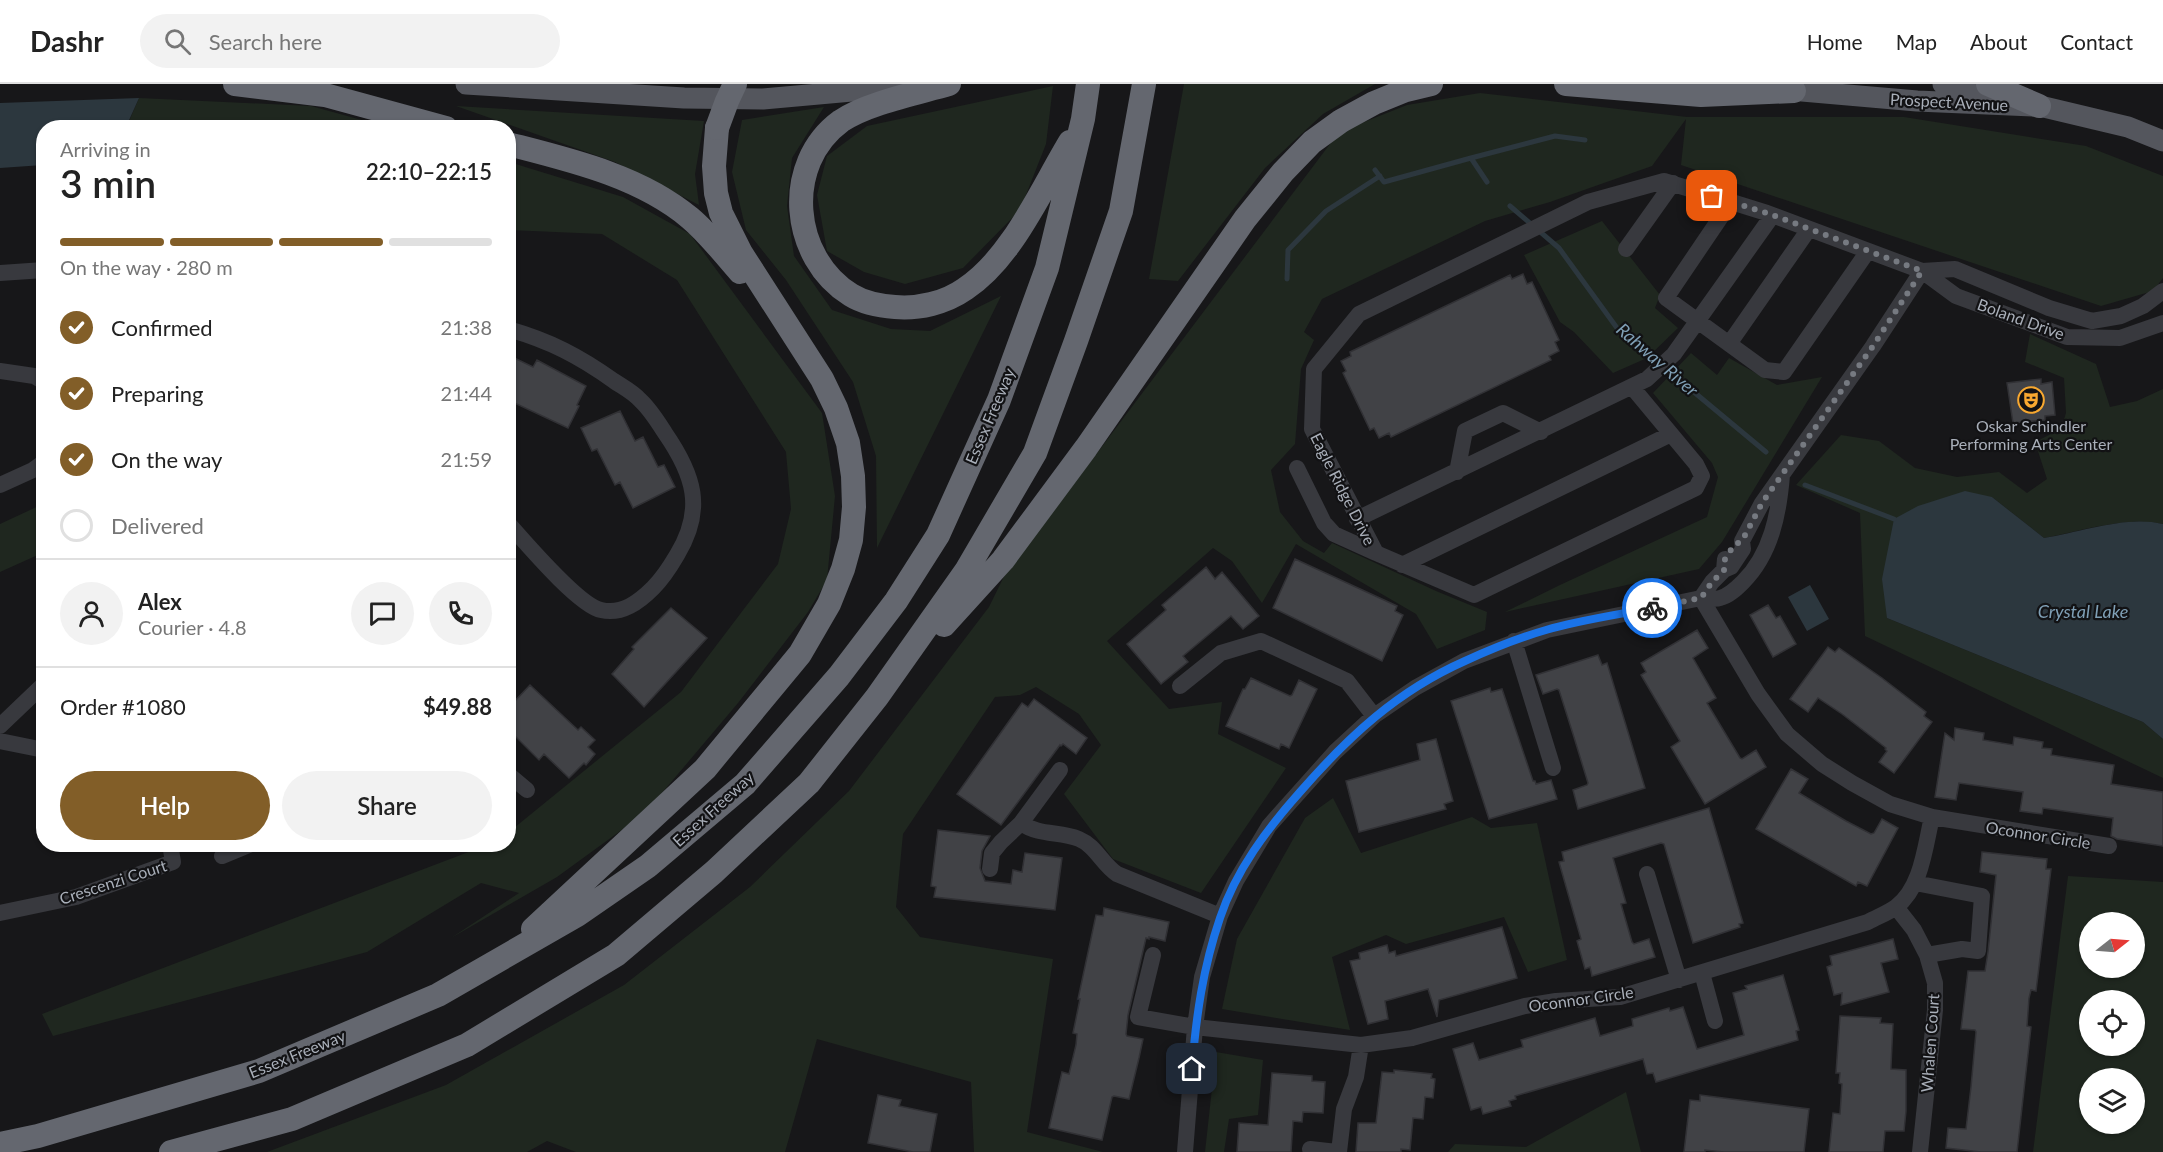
<!DOCTYPE html>
<html lang="en">
<head>
<meta charset="utf-8">
<style>
	:root { --surface:#fff; --page:#f2f2f2; --text:#222; --muted:#767676; --line:#e0e0e0; --accent:#825e28 }
	body { margin:0; font-family:Lato,sans-serif; background:var(--page); color:var(--text); height:100vh; display:flex; flex-direction:column; font-size:22px; white-space:nowrap }
	* { box-sizing:border-box; margin:0 }
	p { font-size:20px; color:var(--muted) }
	.icon { flex:none; width:33px; height:33px; fill:none; stroke:currentColor; stroke-width:2; stroke-linecap:round; stroke-linejoin:round }
	.map { position:relative; flex:1; overflow:hidden }
	.panel { position:absolute; left:36px; top:36px; width:480px; height:732px; display:flex; flex-direction:column; background:var(--surface); border-radius:24px; box-shadow:0 2px 4px #0004 }
	.panel>* { flex:none }
	.needle { width:39px; rotate:73deg }
	.buttons { position:absolute; left:2079px; top:828px; display:grid; gap:12px }
	.buttons a { display:grid; place-items:center; width:66px; height:66px; border-radius:50%; background:var(--surface); box-shadow:0 2px 4px #0004; font-size:30px }
	.pin { position:absolute; display:grid; place-items:center; width:51px; height:51px; color:#fff; margin:-26px; border-radius:12px; box-shadow:0 3px 9px #0006 }
	.courier { position:absolute; display:grid; place-items:center; width:60px; height:60px; margin:-30px; border:4px solid #1a73e8; border-radius:50%; background:#fff; color:#222; box-shadow:0 2px 8px #0007 }
	.head em { font-style:normal; font-weight:600 }
	.head div { display:flex; flex-direction:column-reverse }
	.head { display:flex; align-items:center; justify-content:space-between; height:102px; padding:0 24px }
	h1 { font-size:39px; font-weight:600; line-height:45px }
	.bar { display:grid; grid-template-columns:repeat(4,1fr); gap:9px 6px; align-content:center; height:72px; padding:0 24px }
	.bar i { height:8px; border-radius:4px; background:var(--line) }
	.bar .on { background:var(--accent) }
	.bar p { grid-column:span 4 }
	.line { display:flex; align-items:center; gap:15px; padding:0 24px; border-top:2px solid var(--line) }
	.line div { flex:1 }
	.round { display:grid; place-items:center; flex:none; width:63px; height:63px; border-radius:32px; background:var(--page) }
	ol { padding:0 24px; list-style:none }
	li { display:flex; align-items:center; gap:18px; height:66px }
	li p { margin-inline-start:auto }
	li .icon { padding:6px; border-radius:50%; background:var(--accent); color:#fff; stroke-width:4 }
	li:last-child { color:var(--muted) }
	li i { width:33px; height:33px; border:3px solid var(--line); border-radius:50% }
	.action { display:flex; gap:12px; margin-top:auto; padding:12px 24px }
	.action a { flex:1; height:69px; border-radius:36px; background:var(--accent); color:#fff; font-size:24px; font-weight:600; line-height:69px; text-align:center }
	.action a+a { background:var(--page); color:var(--text) }
	header { display:flex; align-items:center; gap:36px; box-sizing:border-box; height:84px; padding:0 30px; background:var(--surface); border-bottom:2px solid var(--line) }
	header strong { font-size:28px }
	nav { display:flex; gap:33px; margin-inline-start:auto; font-size:21px }
	.search { width:420px; height:54px; background:var(--page); display:flex; align-items:center; gap:15px; box-sizing:border-box; padding:0 21px; border-radius:33px; color:var(--muted); font-size:22px }
	.map>svg:first-child { display:block }
</style>
</head>
<body>
<header>
<strong>Dashr</strong>
<div class="search"><svg class="icon" aria-label="search" viewBox="0 0 24 24"><circle cx="10" cy="10" r="6"/><path d="M15 15l6 6"/></svg>Search here</div>
<nav><a>Home</a><a>Map</a><a>About</a><a>Contact</a></nav>
</header>
<div class="map">
<svg width="2163" height="1068" viewBox="0 0 2163 1068">
	<rect width="100%" height="100%" fill="#171719"/>
	<!-- green -->
	<path fill="#1f271f" fill-rule="evenodd" d="M1184,0H1375L1323,30L1265,84L1178,197L1149,195Z
		M1053,2L1046,60L1020,126L963,184L905,200L864,188L827,167L817,111L827,72L867,42Z
		M1480,9L1687,33H1904L2086,62L2163,92V194L2153,207L2101,222L1681,81L1686,35L1652,82L1550,118L1485,137L1322,215L1304,248L1314,256L1301,285L1295,360L1271,386L1280,428L1303,457L1324,469L1332,459L1436,507L1487,528L1485,546L1437,565L1416,530L1296,460L1262,519L1232,477L1213,464L1107,557L1169,625L1222,618L1218,650L1286,684L1201,809L1113,775L1064,710L1101,661L1079,630L1036,603L1020,611L995,613L903,750L896,823L920,853L1053,875L1027,1048L1103,1068H974L971,998L817,955L785,1068H576L547,1057L527,1068H267L446,1001L624,901L750,803L849,707L989,523L1015,470H1021L1339,48L1407,21Z
		M139,14L311,22L387,43L126,44Z
		M456,22L704,37L695,90L699,121L615,78Z
		M824,23L792,74L787,122L794,172L832,226L891,245L930,247L1001,212L877,464L876,372L853,298L786,196L746,146L732,88L742,36Z
		M509,78L623,113L690,150L822,329L835,412L827,496L808,528L738,619L645,729L557,793L451,854L519,809L481,799L367,868L53,952L42,930L487,761L508,760L509,748L681,608L778,480L791,425L786,368L677,196L602,150L509,146Z
		M1602,137L1660,211L1655,224L1678,244L1647,274L1613,289L1574,248L1560,238L1524,171Z
		M2030,250L2096,280L2110,323L2137,317L2163,305V440C2127,432 2080,447 2044,454L1992,413L1887,534L2143,638L2163,655V694L1865,552L1860,429L1796,401L1841,351L1879,357L1915,384L1957,393L1999,388L2027,409L2047,395L2035,358L2061,345L2066,329L2064,294L2025,278Z
		M1691,269L1717,291L1729,274L1777,301L1822,293L1722,458L1699,485L1505,528L1560,501L1707,433L1718,393L1712,379L1653,309Z
		M43,420V477L40,470L0,488V440Z
		M1333,714L1361,769L1472,733L1491,744L1537,739L1567,876L1528,888L1504,833L1406,860L1386,851L1332,873L1350,946L1222,925L1237,855L1305,734Z
		M2068,792L2163,798V1068H2033ZM2090,838H2134V884H2090ZM2090,916H2134V962H2090ZM2090,994H2134V1040H2090Z
		M1216,968L1263,976L1258,1031L1229,1035L1224,1068H1205Z
		M1626,1008L1641,1068H1448L1455,1060L1526,1063Z"/>
	<!-- water -->
	<path fill="#2c373e" d="M139,14L126,43L44,44L43,81L0,84V19Z
		M1965,407L1992,413L2044,454C2081,448 2127,431 2163,440V655L2143,638L1887,534L1882,495L1894,435L1918,422Z
		M1810,501L1829,535L1807,547L1788,513Z"/>
	<g fill="none" stroke-linecap="round" stroke-linejoin="round">
		<!-- stream -->
		<path stroke="#2c373e" stroke-width="5" d="M1471,74L1555,52L1585,56
			M1375,86L1384,98L1471,74L1487,98
			M1510,122L1559,164L1617,244L1766,368
			M1287,195L1288,166L1326,127L1380,92
			M1805,401L1894,435"/>
	</g>
	<!-- building -->
	<path fill="#414246" stroke="#313135" stroke-width="1.5" d="M1523,190L1527,200L1532,198L1559,256L1555,258L1559,267L1549,272L1551,276L1391,353L1389,349L1379,354L1374,344L1370,346L1343,289L1346,287L1341,277L1351,272L1350,268L1510,191L1512,195Z
		M508,271L533,283L537,276L586,302L577,321L579,322L568,344L508,316Z
		M2041,295V300L2052,298L2055,331L2045,332V336L2013,339L2007,299Z
		M620,327L635,357L643,353L658,383L664,381L675,403L633,424L620,398L615,401L597,365L592,367L581,344Z
		M1295,475L1397,522L1395,527L1403,531L1382,577L1273,524Z
		M1206,483L1215,495L1222,488L1259,532L1243,545L1231,532L1183,572L1188,578L1161,600L1127,560L1166,526L1162,521Z
		M1768,521L1776,534L1780,532L1796,560L1773,573L1750,531Z
		M671,524L707,554L644,623L612,590L634,565L632,563Z
		M1697,546L1708,564L1693,574L1716,614L1707,619L1740,674L1742,675L1756,666L1766,683L1705,720L1671,663L1680,657L1641,591L1646,588L1641,579Z
		M1828,563L1835,568L1839,564L1882,594L1926,628L1924,632L1932,638L1894,689L1879,678L1887,667L1885,665L1886,664L1842,630L1818,614L1808,628L1790,615Z
		M1598,571L1602,581L1607,579L1645,704L1578,725L1573,706L1587,701L1588,699L1573,650L1559,606L1557,605L1543,610L1536,591Z
		M1251,594L1290,612L1292,611L1299,596L1317,605L1289,664L1281,660L1279,665L1226,642L1243,605H1245Z
		M530,601L578,646L581,643L595,656L588,663L595,670L586,681L584,679L569,694L544,670L539,676L508,645V627L514,621L513,619Z
		M1490,604L1491,608L1502,605L1533,697H1535L1536,700L1551,696L1557,715L1489,735L1451,617Z
		M1034,615L1087,654L1076,670L1063,660L1061,662L1060,661L1001,741L957,710L1022,619L1028,623Z
		M1955,644L1984,649L1983,656L2013,661L2014,653L2043,658L2042,664L2052,665L2051,671L2114,681L2111,700L2163,708V762L2117,755L2111,752L2113,734L2043,724L2042,730L2020,727L2023,708L1959,699L1956,716L1935,713L1945,649L1954,656Z
		M1436,655L1453,717L1444,720L1446,725L1359,748L1346,697L1420,676L1417,660Z
		M1791,685L1808,695L1799,709L1846,737L1871,750L1874,749L1882,735L1898,744L1867,802L1858,798L1856,802L1756,745Z
		M1709,724L1743,839L1739,840L1740,843L1693,859L1664,760L1661,759L1613,774L1626,819L1621,820L1632,858L1634,860L1649,855L1655,873L1592,892L1590,883L1585,885L1577,857L1581,855L1559,778L1564,777L1562,768Z
		M938,746L990,752L982,767L980,784L985,797L1011,800L1013,786L1022,788L1025,769L1062,774L1055,826L934,813L936,803L931,802Z
		M1982,768L2047,775L2046,785H2051L2036,907L2031,906L2029,914L2027,942L2031,943L2017,1068H1981L1946,1064L1948,1044L1966,1045L1971,1003L1976,948L1975,946L1961,945L1968,887H1985L1988,868L1996,791L1980,788Z
		M1104,824L1169,838L1165,857L1149,853V855L1146,854L1128,931L1126,950L1127,952L1143,955L1139,974L1129,1015L1114,1012L1112,1013L1102,1056L1049,1044L1062,988L1069,990L1076,961L1077,950L1073,949L1080,915H1078L1096,831L1103,832Z
		M1502,843L1517,894L1439,916L1437,933L1428,905L1385,917L1388,935L1368,940L1350,877L1360,875L1359,869L1387,861L1389,869L1395,867L1396,872Z
		M1893,855L1898,875L1881,879L1889,908L1841,921L1842,909L1834,911L1827,883L1832,881L1830,872Z
		M1783,891L1799,946L1796,947L1798,956L1656,998L1653,989L1647,990L1643,975L1515,1012L1516,1015L1509,1017L1511,1022L1483,1030L1481,1023L1471,1026L1453,965L1473,959L1479,976L1523,963L1521,956L1595,934L1600,952L1633,942L1632,935L1669,924L1670,927L1683,923L1697,965L1744,951L1733,909L1747,905L1745,902Z
		M1840,932L1881,934L1880,939L1893,940L1891,982V985L1906,986V1027L1904,1047H1885L1883,1068H1829L1833,1029L1840,1030L1842,1000L1839,999L1840,989H1836Z
		M1394,986L1432,990L1431,994L1435,995L1433,1014L1425,1013L1423,1035L1413,1034L1410,1066L1401,1065V1068H1356L1358,1039H1376L1382,988L1394,989Z
		M1272,989L1312,992V997L1325,998L1323,1029L1303,1028L1302,1038L1293,1037L1291,1068H1237L1239,1039L1268,1041Z
		M878,1011L901,1016L899,1022L937,1030L930,1068H913L868,1059Z
		M1700,1011L1809,1025L1804,1068H1724L1705,1066V1068H1684L1690,1016L1700,1017Z"/>
	<g fill="none" stroke-linecap="round" stroke-linejoin="round">
		<!-- minor -->
		<path stroke="#38393e" stroke-width="16" d="M1731,118L1666,214L1765,286L1784,288L1868,167
			M1626,165L1673,99
			M0,189L44,186
			M2163,207L2143,222L2121,232L2092,237L2049,224L1955,185L1922,187L1956,212L2067,253L2120,254L2163,239
			M508,245C550,257 579,272 614,297C623,303 633,308 640,316C650,325 658,338 665,349C694,391 705,425 677,471C670,483 663,494 653,504C639,518 622,531 601,526C578,521 526,459 508,439
			M1729,260L1809,145
			M0,287L34,292L44,298
			M1632,303L1696,380L1702,392L1696,404L1474,511L1376,469L1312,345L1314,285L1359,230L1588,118L1664,97L1767,129L1922,187L1873,262L1762,419L1742,457L1743,465L1731,483L1724,486
			M1297,384L1324,439L1334,450L1376,469
			M1457,388L1465,347L1503,329L1541,348
			M0,401L33,386L44,378
			M1357,435L1647,295L1674,270L1772,132
			M1402,481L1671,350
			M1701,514L1758,610L1787,650L1822,680L1852,699L1890,720L1932,733L2109,762
			M1701,514L1712,498L1724,486L1725,475
			M1514,557L1553,684
			M1180,602L1221,569L1261,557L1347,597L1374,632
			M0,642L44,600
			M0,657L44,666
			M1060,686L1021,739C1039,752 1060,747 1079,755C1096,762 1102,780 1117,790L1220,832
			M508,690L527,706
			M222,772L251,760
			M990,785L992,769L1001,758L1021,739
			M1647,790L1679,896
			M1915,799L1982,812L1978,867L1962,865L1927,871
			M1896,823L1914,846L1927,871L1935,899V926L1920,1068
			M0,829L76,813L173,778L170,760
			M1153,871L1138,933L1195,943L1361,961L1412,954L1525,922L1556,917L1620,913L1868,838C1877,833 1888,829 1896,823C1922,803 1925,762 1932,733
			M1702,889L1715,937
			M1310,1065L1337,1068
			M1185,1068L1195,943L1202,893L1220,832L1236,797L1269,742L1335,668L1374,632L1415,604L1464,577L1547,546L1701,514C1707,514 1715,516 1720,514C1729,512 1737,504 1743,498C1771,470 1779,430 1782,391
			M1339,1068L1344,1025L1356,993L1361,961"/>
		<!-- major -->
		<path stroke="#54565d" stroke-width="21" d="M466,0L684,14L763,15L863,6L899,0
			M1943,0L1990,11
			M1779,5L1917,17L2033,22
			M2023,18L2128,43L2163,57"/>
		<!-- highway -->
		<path stroke="#64676f" stroke-width="24" d="M235,0L325,11L446,44
			M949,0C918,9 867,19 841,37C782,80 791,174 851,211C864,219 881,222 895,223C919,225 945,219 965,205C1012,174 1041,106 1070,58
			M1566,0L1701,11L1794,7
			M1988,0L2039,22
			M508,60C570,76 640,92 690,134C708,149 724,170 740,188
			M944,541L1003,476L1086,364L1245,135L1283,88L1312,58L1341,37L1374,19L1406,6L1431,0
			M533,845L705,685L800,570L829,520L843,485L851,456L854,423L853,392L848,359L836,324L822,295L741,169L721,129L716,109L714,82L717,44
			M0,1060L38,1052L259,987L438,911L577,831L648,782L745,700L839,592L896,517L938,451L999,316L1047,184L1083,35L1088,0
			M171,1068L292,1035L467,961L616,871L714,788L809,699L877,613L966,487L1035,369L1076,257L1121,127L1144,0"/>
		<!-- highway-bridge -->
		<path stroke="#64676f" stroke-width="24" d="M717,44L727,17L735,0"/>
	</g>
	<g fill="none" stroke-linecap="round" stroke-linejoin="round">
		<!-- done -->
		<path stroke="#767a81" stroke-width="6" stroke-dasharray="0 10.8" d="M1652,524L1701,514L1712,498L1724,486V477L1734,461L1742,457L1762,419L1873,262L1922,187L1767,129L1712,112"/>
		<!-- route -->
		<path stroke="#1a73e8" stroke-width="8" d="M1192,985C1196,932 1203,884 1220,834C1236,786 1267,745 1300,708C1348,653 1397,607 1465,577C1491,565 1518,554 1546,546C1580,536 1617,531 1652,524"/>
	</g>
	<!-- icons -->
	<defs>
		<g id="theatre-ring" transform="scale(1.35)"><circle r="9.5" fill="#121214" stroke="#f8a830" stroke-width="1.5"/><path d="M-5-5.5Q0-4 5-5.5V0Q5 5 0 6Q-5 5-5 0ZM-3.3-2.5H-1v1.5H-3.3ZM1-2.5H3.3v1.5H1ZM-2.8 1Q0 5.5 2.8 1Z" fill="#f8a830"/></g>
	</defs>
	<g fill-rule="evenodd">
		<use href="#theatre-ring" x="2031" y="316"/>
	</g>
	<g text-anchor="middle" stroke-width="4.5" stroke-linejoin="round" paint-order="stroke">
		<!-- street labels -->
		<g font-size="16" fill="#a9afb9" stroke="#121214">
			<text transform="translate(1949 18) rotate(3)" y="6">Prospect Avenue</text>
			<text transform="translate(2021 235) rotate(20)" y="6">Boland Drive</text>
			<text transform="translate(990 332) rotate(-67)" y="6">Essex Freeway</text>
			<text transform="translate(1343 405) rotate(63)" y="6">Eagle Ridge Drive</text>
			<text transform="translate(713 725) rotate(-42)" y="6">Essex Freeway</text>
			<text transform="translate(2038 751) rotate(9)" y="6">Oconnor Circle</text>
			<text transform="translate(113 798) rotate(-18)" y="6">Crescenzi Court</text>
			<text transform="translate(1581 915) rotate(-8)" y="6">Oconnor Circle</text>
			<text transform="translate(1930 959) rotate(-86)" y="6">Whalen Court</text>
			<text transform="translate(297 970) rotate(-22)" y="6">Essex Freeway</text>
		</g>
		<!-- poi labels -->
		<g font-size="16" fill="#a9afb9" stroke="#121214">
			<text x="2031" y="348">Oskar Schindler<tspan x="2031" dy="18">Performing Arts Center</tspan></text>
		</g>
		<!-- water labels -->
		<g font-size="18" font-style="italic" fill="#7f9fb5" stroke="#121214">
			<text transform="translate(1657 276) rotate(41)" y="6">Rahway River</text>
			<text x="2083" y="534">Crystal Lake</text>
		</g>
	</g>
</svg>
<div class="buttons">
<a><svg class="needle" viewBox="-14 -14 28 28"><path d="M0-13l5 13h-10z" fill="#e53935"/><path d="M0 13l5-13h-10z" fill="#767676"/></svg></a>
<a><svg class="icon" aria-label="locate" viewBox="0 0 24 24"><circle cx="12" cy="12" r="6"/><path d="M12 2v4M12 18v4M2 12h4M18 12h4"/></svg></a>
<a><svg class="icon" aria-label="layers" viewBox="0 0 24 24"><path d="M12 4l9 5-9 5-9-5zM3 14l9 5 9-5"/></svg></a>
</div>
<div class="pin" style="left:1712px;top:112px;background:#ea580c"><svg class="icon" aria-label="bag" viewBox="0 0 24 24"><path d="M5 8h14l-1 12H6zM9 8a3 3 0 0 1 6 0"/></svg></div>
<div class="pin" style="left:1192px;top:985px;background:#1f2937"><svg class="icon" aria-label="home" viewBox="0 0 24 24"><path d="M3 11l9-7 9 7M6 9v11h12V9"/></svg></div>
<div class="courier" style="left:1652px;top:524px"><svg class="icon" aria-label="bike" viewBox="0 0 24 24"><circle cx="6" cy="16" r="4"/><circle cx="18" cy="16" r="4"/><path d="M6 16l4-8h5l3 8M10 8l3 8H6M13 5h3"/></svg></div>
<section class="panel">
<div class="head"><div><h1>3 min</h1><p>Arriving in</p></div><em>22:10–22:15</em></div>
<div class="bar"><i class="on"></i><i class="on"></i><i class="on"></i><i></i><p>On the way · 280 m</p></div>
<ol>
<li><svg class="icon" aria-label="check" viewBox="0 0 24 24"><path d="M5 12l5 5 9-10"/></svg>Confirmed<p>21:38</p></li>
<li><svg class="icon" aria-label="check" viewBox="0 0 24 24"><path d="M5 12l5 5 9-10"/></svg>Preparing<p>21:44</p></li>
<li><svg class="icon" aria-label="check" viewBox="0 0 24 24"><path d="M5 12l5 5 9-10"/></svg>On the way<p>21:59</p></li>
<li><i></i>Delivered</li>
</ol>
<div class="line" style="height:108px"><a class="round"><svg class="icon" aria-label="person" viewBox="0 0 24 24"><circle cx="12" cy="8" r="4"/><path d="M4 21q1-7 8-7t8 7"/></svg></a><div><b>Alex</b><p>Courier · 4.8</p></div><a class="round"><svg class="icon" aria-label="chat" viewBox="0 0 24 24"><path d="M4 5h16v11H9l-5 4z"/></svg></a><a class="round"><svg class="icon" aria-label="phone" viewBox="0 0 24 24"><path d="M5 4h4l2 5-3 2q2 4 5 5l2-3 5 2v4C11 20 4 13 5 4z"/></svg></a></div>
<div class="line" style="height:78px"><div>Order #1080</div><b>$49.88</b></div>
<div class="action"><a>Help</a><a>Share</a></div>
</section>
</div>
</body>
</html>
